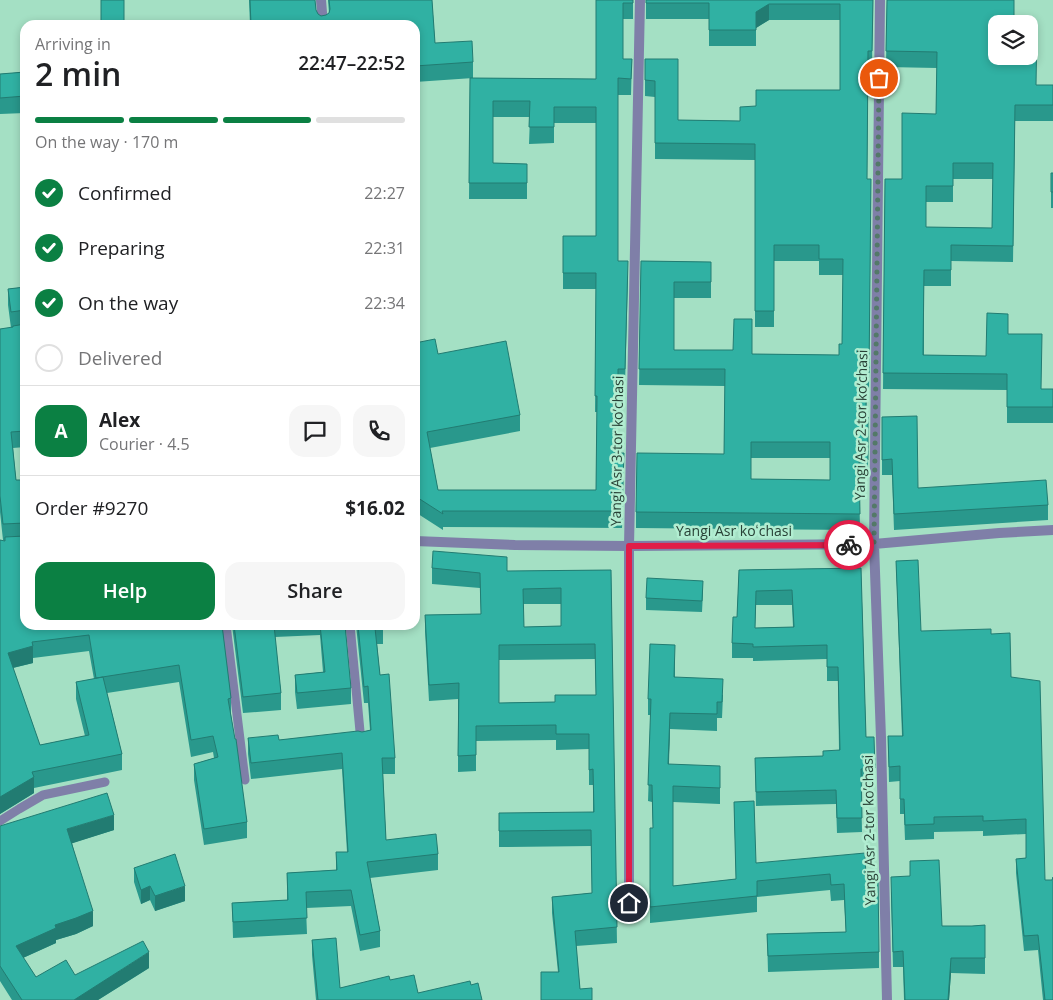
<!DOCTYPE html>
<html lang="en">
<head>
<meta charset="utf-8">
<style>
	:root { --surface:#fff; --page:#f6f6f6; --text:#202124; --muted:#757577; --line:#e0e0e0; --accent:#0b8043 }
	body { margin:0; font-family:"Open Sans",sans-serif; background:var(--page); color:var(--text); height:100vh; display:flex; flex-direction:column; font-size:19px; white-space:nowrap }
	* { box-sizing:border-box; margin:0 }
	p { font-size:16px; color:var(--muted) }
	.icon { flex:none; width:28px; height:28px; fill:none; stroke:currentColor; stroke-width:2; stroke-linecap:round; stroke-linejoin:round }
	.map { position:relative; flex:1; overflow:hidden }
	.side { position:absolute; left:20px; top:20px; width:400px; height:610px; display:flex; flex-direction:column; background:var(--surface); border-radius:15px; box-shadow:0 2px 8px #0003 }
	.side>* { flex:none }
	.fabs { position:absolute; left:988px; top:15px; display:grid; gap:10px }
	.fabs a { display:grid; place-items:center; width:50px; height:50px; border-radius:10px; background:var(--surface); box-shadow:0 2px 8px #0003; font-size:25px }
	.pin { position:absolute; display:grid; place-items:center; width:42px; height:42px; color:#fff; margin:-21px; border:2px solid #fff; border-radius:50%; box-shadow:0 1px 5px #0007 }
	.courier { position:absolute; display:grid; place-items:center; width:50px; height:50px; margin:-25px; border:4px solid #e11d48; border-radius:50%; background:#fff; color:#222; box-shadow:0 1px 6px #0007 }
	.summary em { font-style:normal; font-weight:600 }
	.summary div { display:flex; flex-direction:column-reverse }
	.summary { display:flex; align-items:center; justify-content:space-between; height:85px; padding:0 15px }
	h1 { font-size:32px; font-weight:600; line-height:38px }
	.bar { display:grid; grid-template-columns:repeat(4,1fr); gap:8px 5px; align-content:center; height:60px; padding:0 15px }
	.bar i { height:6px; border-radius:4px; background:var(--line) }
	.bar .selected { background:var(--accent) }
	.bar p { grid-column:span 4 }
	.line { display:flex; align-items:center; gap:12px; padding:0 15px; border-top:1px solid var(--line) }
	.line div { flex:1 }
	.round { display:grid; place-items:center; flex:none; width:52px; height:52px; border-radius:15px; background:var(--page) }
	ol { padding:0 15px; list-style:none }
	li { display:flex; align-items:center; gap:15px; height:55px }
	li p { margin-inline-start:auto }
	li .icon { padding:5px; border-radius:50%; background:var(--accent); color:#fff; stroke-width:4 }
	li:last-child { color:var(--muted) }
	li i { width:28px; height:28px; border:2px solid var(--line); border-radius:50% }
	.primary-button { display:flex; gap:10px; margin-top:auto; padding:10px 15px }
	.primary-button a { flex:1; height:58px; border-radius:15px; background:var(--accent); color:#fff; font-size:20px; font-weight:600; line-height:58px; text-align:center }
	.primary-button a+a { background:var(--page); color:var(--text) }
	.map>svg:first-child { display:block }
</style>
</head>
<body>
<div class="map">
<svg width="1053" height="1000" viewBox="0 0 1053 1000">
	<rect width="100%" height="100%" fill="#a4e0c4"/>
	<g fill="none" stroke-linecap="round" stroke-linejoin="round">
		<!-- service -->
		<path stroke="#7f7fa8" stroke-width="9" d="M226,625L245,780
			M350,625L361,742
			M0,821L19,809L43,795L105,782"/>
		<!-- minor -->
		<path stroke="#7f7fa8" stroke-width="10" d="M321,0L323,25
			M880,0L874,544L881,738L887,1000
			M415,541L515,545L629,546L874,544L999,533L1053,530
			M629,903V546L640,0"/>
	</g>
	<!-- wall -->
	<path fill="#29988c" fill-rule="evenodd" d="M249,0H315L316,10L318,14L321,16L326,15L329,13L328,0H432L435,43L473,62V78L415,82V25H250Z
		M596,0H633V19H623V59H632L631,95H618V261L628,277L625,385H618V412H615V453H624L622,528L443,527V530L415,512V343L438,354L520,415V431L430,448L438,490H596L597,412H595L596,289H563V273L596,236V123H554V143L529,144L530,117H493V163L527,164V199H469L470,78L596,79Z
		M646,0H873L872,67H868L867,179H871L869,389H867L866,409V417H868V476H859L860,530L636,528V512L724,454L725,386L639,385L641,261L711,262V298H674V350L752,354L839,355L842,344L843,275H819V261H774V327H755V160L655,159V97L645,96V59L678,120L740,121L756,106L840,90V20H769L756,28V46H709V19H646ZM751,458H830V480L751,479Z
		M887,0L996,24L1036,85H1053V121H1015L1013,262L951,261V286H924V355L986,356L1008,334L1041,389H1053V423H1007V390L883,389L885,179H902L936,114L937,68L886,67ZM953,179H993L992,228L926,227V202H953Z
		M25,72V113L0,114V74Z
		M1051,173H1053V208H1051Z
		M25,287V447L13,448L16,480H25V625H222L231,698V715L247,822V838L204,845L194,780V764L214,758L213,752L191,757L179,682L107,693L122,754V770L34,788V793L0,814V540L5,541L3,540L0,512V329L11,328L8,305V289ZM89,651L94,679L76,682V699L85,736L40,745L13,668L33,663V658Z
		M882,417L918,488L1048,505V520L894,530L892,475H882Z
		M896,561L921,631L991,634L1011,677L1045,880L1053,1000H1043L1038,950L1024,951L1016,873V859L1026,858V834L983,836V831L934,832V839L905,840L904,814H900V781L889,782L888,736H902Z
		M432,568L507,571L611,570L617,943L576,946L580,989L558,972L552,913V897L592,893L591,846L499,847V829L593,812V785H589V749L556,750V740L476,741V771L458,772V699L429,701L425,631V615L481,614L480,588L432,584ZM523,604H561V626L524,627ZM595,659L596,695L555,702L499,703V660Z
		M861,568L866,737L875,768V782L861,783L862,832L837,833L836,804L756,806L755,758L823,756L839,750L838,681H827V659L753,661V658H732V643L737,617L739,570ZM756,605H792L793,627L755,628Z
		M703,592L702,612L646,610V598Z
		M232,625H345L351,688V704L297,709L295,692V675L323,672L320,635L275,637L281,693V710L243,713Z
		M356,625H383V644H377L380,675L395,758V774H383L386,840L438,854V870L370,878L380,931V947L360,951L351,906L306,908L307,934L233,938L232,903L287,900V873L336,870V852H347L342,769L251,779L248,754V738L279,740L362,732L370,730L368,703H364Z
		M675,661V677L723,695L722,718H717V731L670,729L669,764L720,782V804L673,802V886L736,879L734,802L756,863L866,878L879,952V968L768,972L767,934L846,932L844,900L831,901L830,890L757,897V912L650,923V828H653L652,802L648,801L651,715H648V699Z
		M0,826L114,830L72,843L93,926L76,934L56,940V943L23,958L36,977L75,975L149,968L98,1000H12L0,981Z
		M134,868L185,901L155,911L150,900L141,904L134,882Z
		M891,892L942,926H972L985,925V974L951,973L949,1000H904L903,967H893Z
		M312,940L340,988L390,980L418,993L471,985L482,1000H316L312,955Z"/>
	<!-- shaded-wall -->
	<path fill="#227c72" d="M769,4V20L756,28V46V12Z
		M867,373V389L866,409V392Z
		M33,646V663L8,669V653Z
		M670,713V729L668,780V764Z
		M34,777V793L0,814V797Z
		M114,815V830L67,845V829Z
		M150,886V900L141,904V890Z
		M185,886V901L155,911V896Z
		M93,911V926L76,934L56,940V943L16,961V946L55,925Z
		M149,952V968L98,1000H74Z
		M951,958V973L949,1000H948Z"/>
	<!-- building -->
	<path fill="#30b1a3" stroke="#227c72" fill-rule="evenodd" d="M101,0H124V25H101Z
		M250,0H315L316,10L318,14L321,16L326,15L329,13L330,9L329,0H432L435,43L472,41L473,62L415,66V25H251Z
		M596,0H633V3H623V59H632L631,79L618,78V261H628L625,369H618V396H615V453H624L622,511H442L443,514L415,496V343L435,339L438,354L506,341L520,415L427,432L438,490H596L597,396H595L596,273H563V236H596V107H554V127H529L530,101H493V163L527,164V183H469L470,78L596,79Z
		M646,0H873L872,51H868L867,179H871L869,373H867L866,392V417H868V460H859L860,514L636,512L637,453L724,454L725,369H639L641,261L711,262V282H674V350H733L734,319H752V354L839,355V344H842L843,259H819V245H774V311H755V144L655,143V81L645,80V59H678V120L740,121V107L756,106V90H840V4H769L756,12V30H709V3H646ZM751,442H830V480L751,479Z
		M887,0H1014V24H996V56H1029V25H1037L1036,85H1053V105H1015L1013,246L951,245V270H924L923,355L986,356L987,313L1008,314V334H1042L1041,389H1053V407H1007V374L883,373L885,179H902V113L936,114L937,52L886,51ZM953,163H993L992,228L926,227V186H953Z
		M25,72V96L0,98V74Z
		M1051,173H1053V192H1051Z
		M25,287V310L11,312L8,289Z
		M25,324V431L11,432L16,480H25V523L3,524L0,496V329L13,327V326Z
		M917,416L918,488L1046,480L1048,505L894,514L892,459L882,460V417Z
		M25,536V625H222L231,698L228,699L235,739H236L247,822L204,829L194,764L218,757L213,736L191,740L179,665L96,678L89,635L32,642L33,646L8,653L40,745L89,735L76,682L103,677L122,754L32,772L34,777L0,797V540L5,541V537Z
		M433,551L507,557V571L611,570L617,927L575,931L580,989L592,988V1000H541V972H559L552,897L592,893L591,830L499,831V813L594,812L593,769L589,770V734H556V725L476,726V755L458,756L459,683L429,685L425,615L481,614L480,573L432,568ZM561,588V626L524,627L523,589ZM595,644L596,695H555V702L499,703V645Z
		M918,560L921,631L991,629V634L1010,633L1011,677L1040,681L1045,880H1052L1053,877V1000H1045L1038,935L1024,936L1016,859L1026,858V819L983,821V816L934,817V824L905,825L904,799H900V766L889,767L888,736H903L896,561Z
		M861,568L866,737H874L875,768L861,769L862,818H837L836,790L756,792L755,758L823,756V751L840,750L838,667H827V645L753,647V644L732,643L733,617H737L739,570ZM792,590L794,627L755,628L756,591Z
		M647,578L703,581L702,601L646,598Z
		M234,625H274L281,693L243,697Z
		M320,625H345L351,688L297,693L295,675L325,672Z
		M358,625H383V628H375L380,675L389,674L395,758H382L386,840L436,834L438,854L367,862L380,931L360,935L351,890L306,892L307,918L233,922L232,903L288,900L287,873L337,870L336,852H348L342,753L251,763L248,738L278,735L279,740L358,731L362,732L371,730L368,686L364,687Z
		M650,644L675,645L674,677L723,679L722,702H717V714L670,713L668,764L720,766V788L673,786V886L736,879L734,802L754,801L756,863L865,853L866,878L878,877L879,952L768,956L767,934L846,932L844,884L831,885L830,874L757,881V896L650,907V828H653L652,785H648L651,699H648Z
		M107,793L114,815L67,829L93,911L76,918L55,925L56,928L16,946L36,977L66,960L75,975L143,941L149,952L74,1000H22L0,966V826Z
		M175,854L185,886L155,896L150,886L141,890L134,868Z
		M939,860L942,926H972L985,925V958H951L948,1000H905L903,951L893,952L891,877L910,876V861Z
		M336,938L340,988L389,976L390,980L414,975L418,993L470,981L471,985L478,983L482,1000H318L312,940Z"/>
	<g fill="none" stroke-linecap="round" stroke-linejoin="round">
		<!-- done -->
		<path stroke="#537968" stroke-width="5" stroke-dasharray="0 9" d="M849,545L874,544L879,78"/>
		<!-- route -->
		<path stroke="#e11d48" stroke-width="6" d="M629,903V546L849,545"/>
	</g>
	<g text-anchor="middle" stroke-width="5" stroke-linejoin="round" paint-order="stroke">
		<!-- street labels -->
		<g font-size="14" fill="#284136" stroke="#b1edd1">
			<text transform="translate(861 425) rotate(-89)" y="5">Yangi Asr 2-tor koʼchasi</text>
			<text transform="translate(617 451) rotate(-89)" y="5">Yangi Asr 3-tor koʼchasi</text>
			<text x="734" y="536">Yangi Asr koʻchasi</text>
			<text transform="translate(869 830) rotate(-91)" y="5">Yangi Asr 2-tor koʼchasi</text>
		</g>
	</g>
</svg>
<div class="fabs">
<a><svg class="icon" aria-label="layers" viewBox="0 0 24 24"><path d="M12 4l9 5-9 5-9-5zM3 14l9 5 9-5"/></svg></a>
</div>
<div class="pin" style="left:879px;top:78px;background:#ea580c"><svg class="icon" aria-label="bag" viewBox="0 0 24 24"><path d="M5 8h14l-1 12H6zM9 8a3 3 0 0 1 6 0"/></svg></div>
<div class="pin" style="left:629px;top:903px;background:#1f2937"><svg class="icon" aria-label="home" viewBox="0 0 24 24"><path d="M3 11l9-7 9 7M6 9v11h12V9"/></svg></div>
<div class="courier" style="left:849px;top:545px"><svg class="icon" aria-label="bike" viewBox="0 0 24 24"><circle cx="6" cy="16" r="4"/><circle cx="18" cy="16" r="4"/><path d="M6 16l4-8h5l3 8M10 8l3 8H6M13 5h3"/></svg></div>
<section class="side">
<div class="summary"><div><h1>2 min</h1><p>Arriving in</p></div><em>22:47–22:52</em></div>
<div class="bar"><i class="selected"></i><i class="selected"></i><i class="selected"></i><i></i><p>On the way · 170 m</p></div>
<ol>
<li><svg class="icon" aria-label="check" viewBox="0 0 24 24"><path d="M5 12l5 5 9-10"/></svg>Confirmed<p>22:27</p></li>
<li><svg class="icon" aria-label="check" viewBox="0 0 24 24"><path d="M5 12l5 5 9-10"/></svg>Preparing<p>22:31</p></li>
<li><svg class="icon" aria-label="check" viewBox="0 0 24 24"><path d="M5 12l5 5 9-10"/></svg>On the way<p>22:34</p></li>
<li><i></i>Delivered</li>
</ol>
<div class="line" style="height:90px"><b class="round" style="background:var(--accent);color:#fff">A</b><div><b>Alex</b><p>Courier · 4.5</p></div><a class="round"><svg class="icon" aria-label="chat" viewBox="0 0 24 24"><path d="M4 5h16v11H9l-5 4z"/></svg></a><a class="round"><svg class="icon" aria-label="phone" viewBox="0 0 24 24"><path d="M5 4h4l2 5-3 2q2 4 5 5l2-3 5 2v4C11 20 4 13 5 4z"/></svg></a></div>
<div class="line" style="height:65px"><div>Order #9270</div><b>$16.02</b></div>
<div class="primary-button"><a>Help</a><a>Share</a></div>
</section>
</div>
</body>
</html>
